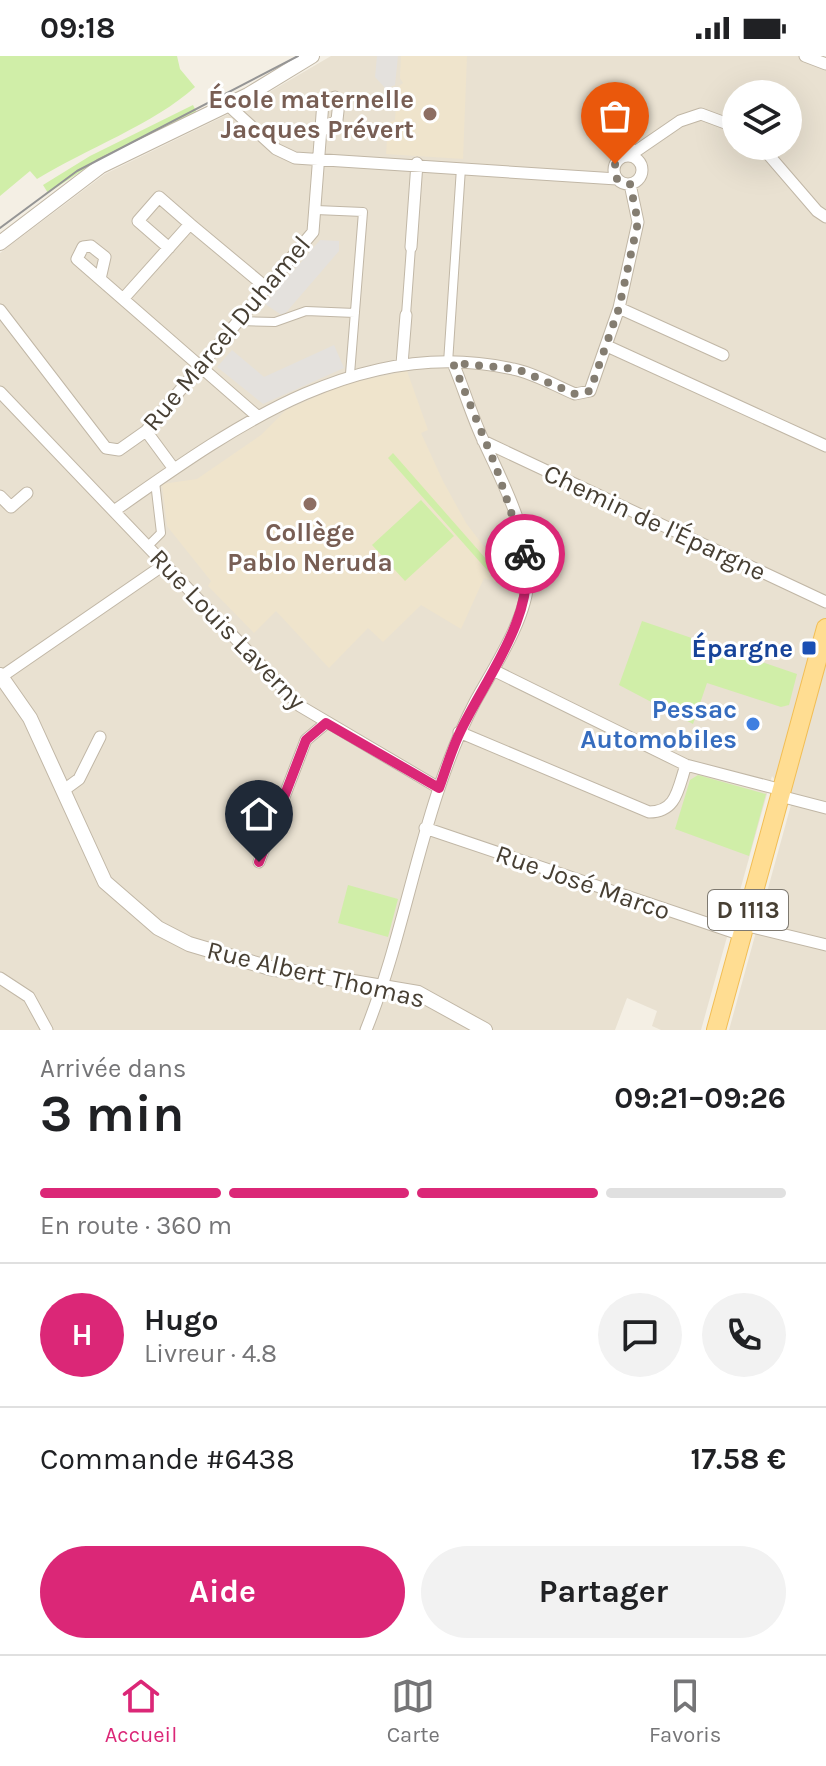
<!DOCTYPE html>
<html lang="fr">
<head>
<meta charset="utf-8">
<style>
	:root { --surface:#fff; --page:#f2f2f2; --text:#202124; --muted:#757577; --line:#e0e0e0; --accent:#db2777 }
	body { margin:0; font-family:Karla,sans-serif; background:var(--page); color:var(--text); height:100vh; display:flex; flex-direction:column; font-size:30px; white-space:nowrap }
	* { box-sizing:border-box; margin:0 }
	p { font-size:26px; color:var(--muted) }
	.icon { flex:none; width:44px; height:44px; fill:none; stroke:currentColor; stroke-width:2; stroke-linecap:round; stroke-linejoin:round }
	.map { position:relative; height:974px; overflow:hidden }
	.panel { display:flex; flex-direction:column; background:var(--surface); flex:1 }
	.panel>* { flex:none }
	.tools { position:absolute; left:722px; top:24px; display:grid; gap:16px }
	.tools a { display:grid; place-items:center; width:80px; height:80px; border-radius:50%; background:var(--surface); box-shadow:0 8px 32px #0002; font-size:40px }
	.pin { position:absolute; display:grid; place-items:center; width:68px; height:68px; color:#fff; margin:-82px -34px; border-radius:50% 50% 50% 0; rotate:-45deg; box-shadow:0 0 8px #0007 }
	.pin .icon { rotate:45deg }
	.courier { position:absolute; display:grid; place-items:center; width:80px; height:80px; margin:-40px; border:6px solid #db2777; border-radius:50%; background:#fff; color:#222; box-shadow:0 2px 10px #0007 }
	.overview em { font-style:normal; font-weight:700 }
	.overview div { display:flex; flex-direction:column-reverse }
	.overview { display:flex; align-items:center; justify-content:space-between; height:136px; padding:0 40px }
	h1 { font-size:52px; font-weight:700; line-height:60px }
	.bar { display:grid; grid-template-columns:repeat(4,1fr); gap:12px 8px; align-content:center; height:96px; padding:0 40px }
	.bar i { height:10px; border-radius:6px; background:var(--line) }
	.bar .current { background:var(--accent) }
	.bar p { grid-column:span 4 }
	.line { display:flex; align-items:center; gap:20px; padding:0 40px; border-top:2px solid var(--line) }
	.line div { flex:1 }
	.round { display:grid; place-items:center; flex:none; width:84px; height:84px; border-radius:42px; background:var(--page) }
	.cta { display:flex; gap:16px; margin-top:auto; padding:16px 40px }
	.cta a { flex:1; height:92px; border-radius:48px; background:var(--accent); color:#fff; font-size:32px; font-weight:700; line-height:92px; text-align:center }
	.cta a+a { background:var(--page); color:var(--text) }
	.status { display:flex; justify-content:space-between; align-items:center; height:56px; padding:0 40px; background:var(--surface); direction:ltr }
	.status svg { height:22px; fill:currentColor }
	.tab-bar { display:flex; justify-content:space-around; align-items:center; height:112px; border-top:2px solid var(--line); background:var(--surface); font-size:22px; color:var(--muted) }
	.tab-bar a { display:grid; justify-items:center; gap:4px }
	.tab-bar .current { color:var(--accent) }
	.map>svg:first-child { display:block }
</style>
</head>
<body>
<div class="status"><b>09:18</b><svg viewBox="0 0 49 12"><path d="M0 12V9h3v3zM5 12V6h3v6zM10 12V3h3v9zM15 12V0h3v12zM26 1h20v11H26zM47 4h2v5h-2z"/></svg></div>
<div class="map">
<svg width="826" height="974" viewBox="0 0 826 974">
	<rect width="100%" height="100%" fill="#f4efe4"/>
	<!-- residential -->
	<path fill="#e9e1d1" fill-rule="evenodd" d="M331,0H805L826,8V974H729L794,738L782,734L772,720L701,974H661L652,970L657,955L627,942L615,974H0V197L105,118L249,48ZM736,38H788V90H736Z"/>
	<!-- education -->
	<path fill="#efe4cc" d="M401,0H467L463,103L386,98L388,67L395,64L397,32L403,27L400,22Z
		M407,315L428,374L421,377L443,425L466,467L507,521L495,526L484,522L461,573L421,549L383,586L368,572L329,612L276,555L254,577L208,530L211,525L167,470L162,428L197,423L261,379L286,354L345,328Z"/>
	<!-- green -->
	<path fill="#d0eea8" d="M0,0H177L180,13L195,31C154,68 86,93 37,123L30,115L0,140Z
		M193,49L197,57L86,112L48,137L43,129L90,100Z
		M393,397L501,520L495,523L388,402Z
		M421,444L454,480L405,525L372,489Z
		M642,565L797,618L789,649L781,651L707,627L693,668L619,629Z
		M698,719L766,738L749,800L675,773L690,724Z
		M348,829L398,843L388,881L338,867Z"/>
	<!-- parking -->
	<path fill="#e4e1dd" d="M377,0H398L395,29L386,33L375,21Z
		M320,184L339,185V195L283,260L265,248Z
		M334,289L344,312L263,348L217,311L232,294L264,321Z"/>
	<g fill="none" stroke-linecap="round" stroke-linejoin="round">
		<!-- pedestrian casing -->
		<g stroke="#c1b7a6" stroke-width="10">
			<path id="pedestrian" d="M316,154L363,156L350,318
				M406,259L411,191
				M240,265L275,266L306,255L355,257
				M448,307L461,112
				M148,490L161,477L155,426"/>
		</g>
		<!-- minor casing -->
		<g stroke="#c1b7a6" stroke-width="13">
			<path id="minor" d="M805,0L826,8
				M228,49L276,93L295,102L617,123
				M761,90L817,155L826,161
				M633,95L627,89L641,58
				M629,100L680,65L701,58L736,71
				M614 114a14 14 0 1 1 28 0a14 14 0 1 1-28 0Z
				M411,191L417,107
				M169,192L138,165L159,141L190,168
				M100,223L105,201L91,190L83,191L77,203L256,359
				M123,243L190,168L268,233
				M619,252L723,299
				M0,254L106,392L119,394L146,375L313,176L323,46L335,41L339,46L337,64L323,74
				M607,290L826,390
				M402,308L406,259
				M0,336L300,650L439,732
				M146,375L174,413
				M483,385L826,546
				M0,440L11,451L27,437
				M114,455C232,372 361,278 513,313C534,317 556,330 575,338L590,335L619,252L638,166L630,128
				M493,614L686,709L782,734
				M1,621L165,508
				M459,676L649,756C677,756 678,732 686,709
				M64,734L79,723L100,681
				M780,740L826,752
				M425,772L742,879
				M259,806L306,684L326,667
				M744,869L826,889
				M0,922L29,941L47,974
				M366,974C409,867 421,749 475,646C493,613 527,562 528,524C530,478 503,427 484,386C472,361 464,333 453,307"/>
		</g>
		<!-- tertiary casing -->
		<g stroke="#c1b7a6" stroke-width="16">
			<path id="tertiary" d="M0,187L101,110L248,39L312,0
				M0,619L30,662L105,826L158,872L189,888L270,912L418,937L485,974"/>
		</g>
		<!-- primary casing -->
		<g stroke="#f2be55" stroke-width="20">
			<path id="primary" d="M716,974L826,572"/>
		</g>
		<!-- pedestrian -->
		<use href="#pedestrian" stroke="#fff" stroke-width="8"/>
		<!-- minor -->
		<use href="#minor" stroke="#fff" stroke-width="11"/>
		<!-- tertiary -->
		<use href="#tertiary" stroke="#fff" stroke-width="14"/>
		<!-- primary -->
		<use href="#primary" stroke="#ffdd92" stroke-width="18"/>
		<!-- tram -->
		<path stroke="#959595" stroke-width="2" d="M0,172L77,115L298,0"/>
	</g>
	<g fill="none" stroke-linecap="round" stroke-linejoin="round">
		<!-- done -->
		<path stroke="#847d71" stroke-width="8" stroke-dasharray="0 14.4" d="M525,498L496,411L453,307L517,313L575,338L590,335L619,252L638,166L630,128L617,123L615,108"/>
		<!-- route -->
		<path stroke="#db2777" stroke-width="10" d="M259,806L306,684L326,667L439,732C446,713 452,692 461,674C487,620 536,560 525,498"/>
	</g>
	<!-- markers -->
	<g fill="#8d6e63" stroke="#fff" stroke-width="3">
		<circle cx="430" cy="58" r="8"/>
		<circle cx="310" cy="448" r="8"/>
	</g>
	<rect fill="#1a4fb4" stroke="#fff" stroke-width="3" x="801" y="584" width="16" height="16" rx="4"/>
	<circle fill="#3f7fe0" stroke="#fff" stroke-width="3" cx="753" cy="668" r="8"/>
	<g text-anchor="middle" stroke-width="6" stroke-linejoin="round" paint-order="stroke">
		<!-- shield labels -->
		<rect fill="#fff" stroke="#7e7970" stroke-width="2" x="708" y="834" width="80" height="40" rx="6"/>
		<g font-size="24" font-weight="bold" fill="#473f33">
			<text x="748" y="862">D 1113</text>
		</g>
		<!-- education labels -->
		<g font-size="26" font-weight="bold" fill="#785e54" stroke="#fff" text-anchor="end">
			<text x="414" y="52">École maternelle<tspan x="414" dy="30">Jacques Prévert</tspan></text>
			<text x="310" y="485" text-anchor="middle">Collège<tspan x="310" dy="30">Pablo Neruda</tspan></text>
		</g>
		<!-- street labels -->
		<g font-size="26" fill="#473f33" stroke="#fff">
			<text transform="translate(226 277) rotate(-50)" y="9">Rue Marcel Duhamel</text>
			<text transform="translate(655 466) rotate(25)" y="9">Chemin de l'Épargne</text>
			<text transform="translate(228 573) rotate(46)" y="9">Rue Louis Laverny</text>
			<text transform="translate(583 826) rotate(19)" y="9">Rue José Marco</text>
			<text transform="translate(316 918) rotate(13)" y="9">Rue Albert Thomas</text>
		</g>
		<!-- transit labels -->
		<g font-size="26" font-weight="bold" fill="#164399" stroke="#fff" text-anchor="end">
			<text x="793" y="601">Épargne</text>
		</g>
		<!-- shop labels -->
		<g font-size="26" font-weight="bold" fill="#366cbe" stroke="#fff" text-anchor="end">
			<text x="737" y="662">Pessac<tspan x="737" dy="30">Automobiles</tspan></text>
		</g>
	</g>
</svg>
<div class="tools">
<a><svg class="icon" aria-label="layers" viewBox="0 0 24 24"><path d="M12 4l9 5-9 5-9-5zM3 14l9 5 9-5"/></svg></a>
</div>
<div class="pin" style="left:615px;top:108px;background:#ea580c"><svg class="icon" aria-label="bag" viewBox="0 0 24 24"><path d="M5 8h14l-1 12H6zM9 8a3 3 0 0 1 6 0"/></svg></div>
<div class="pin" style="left:259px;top:806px;background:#1f2937"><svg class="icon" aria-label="home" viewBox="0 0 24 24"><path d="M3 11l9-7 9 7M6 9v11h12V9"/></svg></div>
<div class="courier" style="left:525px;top:498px"><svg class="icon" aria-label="bike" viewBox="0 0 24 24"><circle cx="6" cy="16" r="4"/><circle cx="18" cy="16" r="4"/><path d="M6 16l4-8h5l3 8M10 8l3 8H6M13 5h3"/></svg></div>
</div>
<section class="panel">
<div class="overview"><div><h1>3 min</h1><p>Arrivée dans</p></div><em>09:21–09:26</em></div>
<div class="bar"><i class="current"></i><i class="current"></i><i class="current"></i><i></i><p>En route · 360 m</p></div>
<div class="line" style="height:144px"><b class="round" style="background:var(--accent);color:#fff">H</b><div><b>Hugo</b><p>Livreur · 4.8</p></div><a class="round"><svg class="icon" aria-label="chat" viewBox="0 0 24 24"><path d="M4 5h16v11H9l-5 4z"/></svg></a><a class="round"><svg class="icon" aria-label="phone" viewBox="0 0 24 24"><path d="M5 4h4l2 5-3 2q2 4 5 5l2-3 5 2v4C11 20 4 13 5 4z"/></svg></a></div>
<div class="line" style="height:104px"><div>Commande #6438</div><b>17.58 €</b></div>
<div class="cta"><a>Aide</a><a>Partager</a></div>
</section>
<nav class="tab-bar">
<a class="current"><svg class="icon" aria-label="home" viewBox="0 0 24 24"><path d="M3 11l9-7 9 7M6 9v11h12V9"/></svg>Accueil</a>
<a><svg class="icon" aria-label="map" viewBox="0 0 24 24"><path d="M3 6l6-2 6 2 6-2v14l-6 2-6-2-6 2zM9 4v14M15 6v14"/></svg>Carte</a>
<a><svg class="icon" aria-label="saved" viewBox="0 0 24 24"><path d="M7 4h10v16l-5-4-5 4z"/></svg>Favoris</a>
</nav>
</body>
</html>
